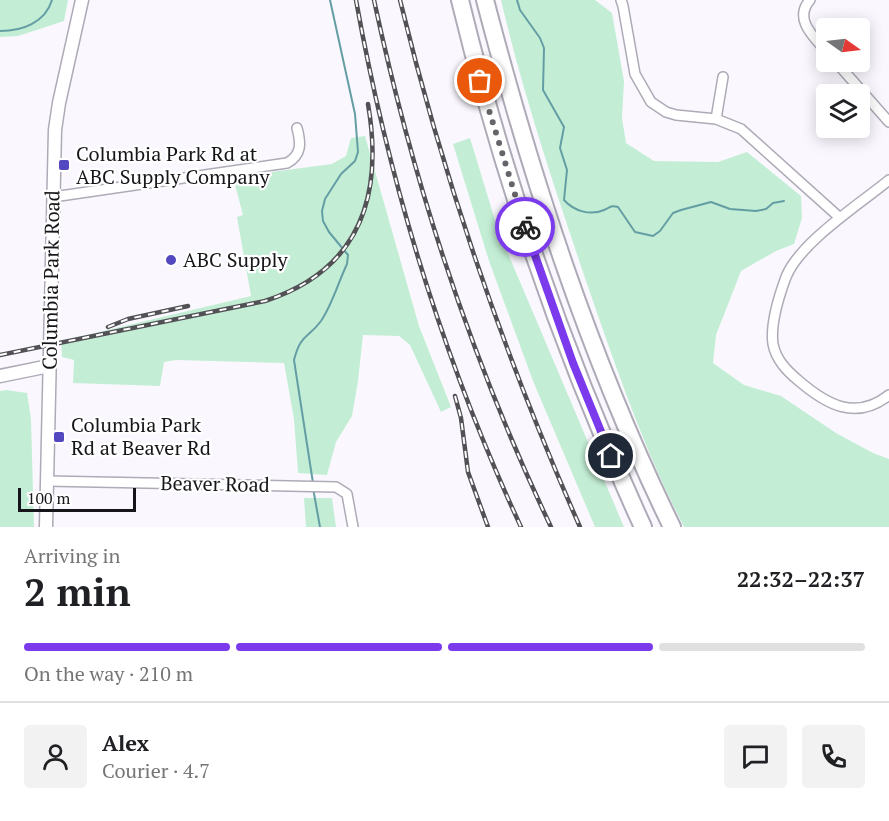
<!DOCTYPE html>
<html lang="en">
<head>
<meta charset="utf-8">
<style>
	:root { --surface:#fff; --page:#f2f2f2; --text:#202124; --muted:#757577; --line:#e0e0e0; --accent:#7c3aed }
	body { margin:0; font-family:"PT Serif",serif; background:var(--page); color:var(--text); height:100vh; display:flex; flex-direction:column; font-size:22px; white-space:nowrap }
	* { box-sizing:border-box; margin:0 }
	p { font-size:20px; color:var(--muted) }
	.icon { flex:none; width:33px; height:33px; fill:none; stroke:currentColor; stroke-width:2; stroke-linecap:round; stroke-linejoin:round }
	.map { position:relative; height:527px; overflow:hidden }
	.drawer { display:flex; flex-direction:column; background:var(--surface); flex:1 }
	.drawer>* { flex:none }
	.needle { width:39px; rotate:104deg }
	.tools { position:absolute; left:816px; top:18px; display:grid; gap:12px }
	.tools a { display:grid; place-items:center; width:54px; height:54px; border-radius:6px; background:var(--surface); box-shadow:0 3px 15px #0003; font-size:30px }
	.scale { position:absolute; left:18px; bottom:15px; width:118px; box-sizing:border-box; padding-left:6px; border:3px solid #161519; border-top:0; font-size:16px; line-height:21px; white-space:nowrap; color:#161519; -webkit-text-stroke:4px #fff; paint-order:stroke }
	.pin { position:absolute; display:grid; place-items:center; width:51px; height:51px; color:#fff; margin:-26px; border:3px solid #fff; border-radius:50%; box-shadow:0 2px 6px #0007 }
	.courier { position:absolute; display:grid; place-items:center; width:60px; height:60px; margin:-30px; border:4px solid #7c3aed; border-radius:50%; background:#fff; color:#222; box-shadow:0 2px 8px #0007 }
	.head em { font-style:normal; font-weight:800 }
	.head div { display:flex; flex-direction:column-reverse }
	.head { display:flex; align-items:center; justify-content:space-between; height:102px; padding:0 24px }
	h1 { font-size:39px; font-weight:800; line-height:45px }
	.bar { display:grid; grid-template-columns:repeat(4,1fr); gap:9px 6px; align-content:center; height:72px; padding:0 24px }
	.bar i { height:8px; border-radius:4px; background:var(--line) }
	.bar .active { background:var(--accent) }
	.bar p { grid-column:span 4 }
	.line { display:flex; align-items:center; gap:15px; padding:0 24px; border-top:2px solid var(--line) }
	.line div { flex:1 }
	.round { display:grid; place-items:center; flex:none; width:63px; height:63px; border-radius:6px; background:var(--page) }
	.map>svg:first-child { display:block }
</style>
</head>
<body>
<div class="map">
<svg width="889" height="527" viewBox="0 0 889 527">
	<rect width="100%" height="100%" fill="#faf8fe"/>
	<!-- green -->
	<path fill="#c3eed5" d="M0,0H68L64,21L18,36L0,37Z
		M501,0H595L612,13L624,81L622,118L626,143L654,161L718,162L747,152L801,196L802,218L794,244L776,251L741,271L716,335L713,363L744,385L781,396L836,433L873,453L889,459V527H684C643,448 614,362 585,278C554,186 523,94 501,0Z
		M365,136L419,326L451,407L441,412L410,345L399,336L363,335L358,381L352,416L336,442L327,475L298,473L294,419L284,363L176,360L164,362L160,386L73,383L74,360L62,357L61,341L251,296L237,217L243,215L233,177L332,164L346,156L351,138Z
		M470,138L498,230L624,527H595L533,381L489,261L453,144Z
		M6,390L27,393L31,419L34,527H0V391Z
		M304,498H332L336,527H306Z"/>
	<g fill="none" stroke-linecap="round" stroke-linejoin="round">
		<!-- stream -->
		<path stroke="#649ea4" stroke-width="2" d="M517,0L520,10L540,38L544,48L543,90L564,127L560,148L567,170L564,200C574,211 590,216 604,210C611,207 611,205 618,207L635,232L653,236L660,231L673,213L681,210L711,202L730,209L756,211L766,209L773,203L784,201
			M0,31C22,31 45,23 52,0
			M313,483L294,360C301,333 307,340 321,321C332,305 338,283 347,264L348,255L329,232L323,221L322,211L325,199L341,174L355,161L358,152L355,114L330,0
			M313,488L320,527"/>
		<!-- minor casing -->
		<g stroke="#aeaab7" stroke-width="12">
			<path id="minor" d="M621,0L623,6L635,74L651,102L666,112L676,115L716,119L741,129L839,217
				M810,0C793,19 814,37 826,51
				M836,62L889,122
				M716,119L723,77
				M889,180C860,204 800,242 786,277C779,296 770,324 773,344C776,360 787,371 799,381C827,405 856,421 889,395
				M53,197L287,163C302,155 301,143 297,128
				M47,481L336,487L347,494L353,527"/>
		</g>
		<!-- tertiary casing -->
		<g stroke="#aeaab7" stroke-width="15">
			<path id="tertiary" d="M0,376L49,366
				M46,527L55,130L59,103L82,0"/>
		</g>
		<!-- motorway casing -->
		<g stroke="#aeaab7" stroke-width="20">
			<path id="motorway" d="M460,0C504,181 565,358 643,527
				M485,0C532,180 590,359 672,527"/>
		</g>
		<!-- minor -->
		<use href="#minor" stroke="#fff" stroke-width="9"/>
		<!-- tertiary -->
		<use href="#tertiary" stroke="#fff" stroke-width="12"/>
		<!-- motorway -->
		<use href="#motorway" stroke="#fff" stroke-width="16"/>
		<!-- rail casing -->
		<g stroke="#525156" stroke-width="4.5">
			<path id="rail" d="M356,0C389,183 443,359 521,527
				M374,0C413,182 471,359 551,527
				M400,0C444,181 505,357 580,527
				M108,327L128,319L188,306
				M0,355L265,301C360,270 384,197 368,104
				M455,396L461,418L468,472L488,527"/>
		</g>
		<!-- rail -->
		<use href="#rail" stroke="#fff" stroke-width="2" stroke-dasharray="7" stroke-linecap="butt"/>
	</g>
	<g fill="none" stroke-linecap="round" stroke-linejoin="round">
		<!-- done -->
		<path stroke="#666469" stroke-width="6" stroke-dasharray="0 10.8" d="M480,81L525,227"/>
		<!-- route -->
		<path stroke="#7c3aed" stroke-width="8" d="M525,227L573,363L611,456"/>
	</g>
	<!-- markers -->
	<g fill="#5448c0" stroke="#fff" stroke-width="2">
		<rect x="58" y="159" width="12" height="12" rx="3"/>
		<circle cx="171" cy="260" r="6"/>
		<rect x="53" y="431" width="12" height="12" rx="3"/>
	</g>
	<g text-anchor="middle" stroke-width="4.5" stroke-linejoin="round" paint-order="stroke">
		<!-- poi labels -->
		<g font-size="20" fill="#161519" stroke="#fff" text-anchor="start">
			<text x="76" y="161">Columbia Park Rd at<tspan x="76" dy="23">ABC Supply Company</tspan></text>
			<text x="183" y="267">ABC Supply</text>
			<text x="71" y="432">Columbia Park<tspan x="71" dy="23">Rd at Beaver Rd</tspan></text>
		</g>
		<!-- street labels -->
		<g font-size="20" fill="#161519" stroke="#fff">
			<text transform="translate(51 280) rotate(-89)" y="7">Columbia Park Road</text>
			<text transform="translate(215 484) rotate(1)" y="7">Beaver Road</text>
		</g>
	</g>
</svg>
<div class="tools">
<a><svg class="needle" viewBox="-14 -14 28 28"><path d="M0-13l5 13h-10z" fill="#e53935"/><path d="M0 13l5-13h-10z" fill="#757577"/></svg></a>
<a><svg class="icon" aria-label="layers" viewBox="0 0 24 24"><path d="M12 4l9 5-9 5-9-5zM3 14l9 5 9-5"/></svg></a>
</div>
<div class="scale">100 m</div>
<div class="pin" style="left:480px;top:81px;background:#ea580c"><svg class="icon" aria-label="bag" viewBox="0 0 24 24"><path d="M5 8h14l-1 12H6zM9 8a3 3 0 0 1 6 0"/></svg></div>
<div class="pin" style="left:611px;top:456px;background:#1f2937"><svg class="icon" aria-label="home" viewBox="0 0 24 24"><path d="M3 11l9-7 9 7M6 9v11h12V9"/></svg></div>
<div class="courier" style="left:525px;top:227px"><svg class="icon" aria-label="bike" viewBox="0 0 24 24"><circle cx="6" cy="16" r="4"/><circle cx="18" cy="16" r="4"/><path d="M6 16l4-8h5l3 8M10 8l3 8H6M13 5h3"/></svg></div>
</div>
<section class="drawer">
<div class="head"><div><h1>2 min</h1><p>Arriving in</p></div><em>22:32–22:37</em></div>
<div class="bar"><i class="active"></i><i class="active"></i><i class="active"></i><i></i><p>On the way · 210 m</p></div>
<div class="line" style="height:108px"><a class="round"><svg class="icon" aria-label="person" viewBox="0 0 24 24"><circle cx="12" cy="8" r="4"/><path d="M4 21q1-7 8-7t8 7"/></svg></a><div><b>Alex</b><p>Courier · 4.7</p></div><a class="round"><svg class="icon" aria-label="chat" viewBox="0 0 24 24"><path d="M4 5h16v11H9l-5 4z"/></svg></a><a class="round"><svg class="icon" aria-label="phone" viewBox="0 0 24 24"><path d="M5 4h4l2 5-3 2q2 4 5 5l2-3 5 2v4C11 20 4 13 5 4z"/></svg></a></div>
</section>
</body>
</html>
